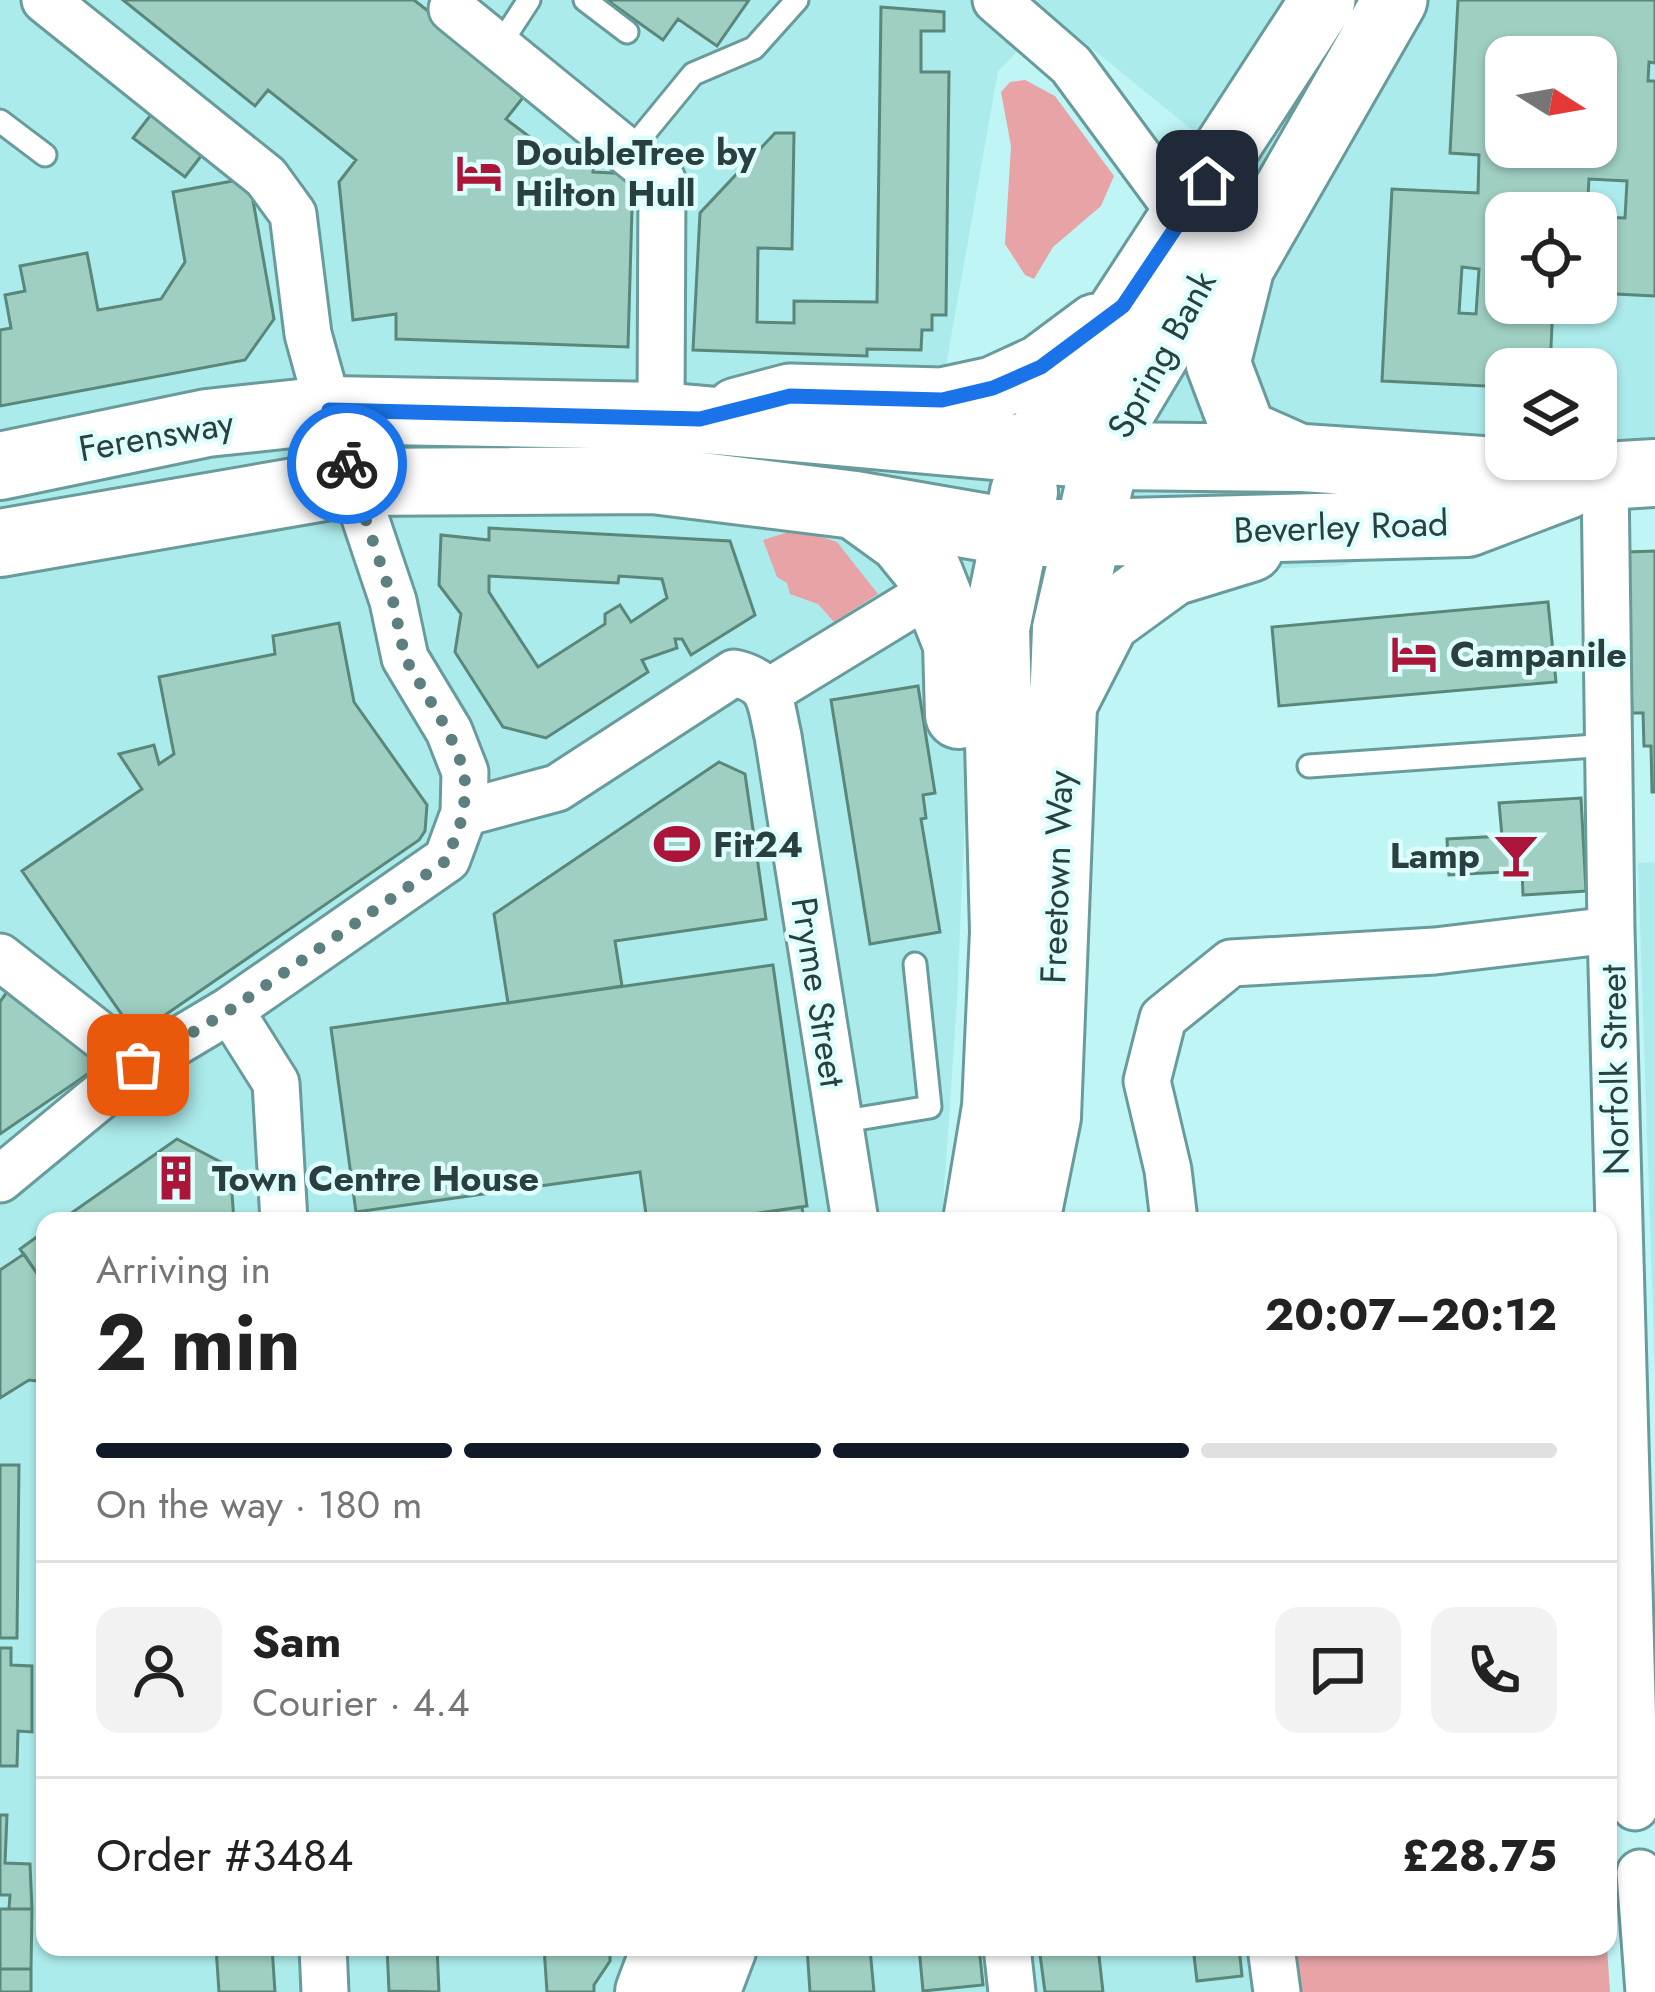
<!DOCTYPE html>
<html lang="en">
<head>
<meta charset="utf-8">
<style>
	:root { --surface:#fff; --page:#f2f2f2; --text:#222; --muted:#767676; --line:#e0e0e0; --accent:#111827 }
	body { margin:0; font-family:Jost,sans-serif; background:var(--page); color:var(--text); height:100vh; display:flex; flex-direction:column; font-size:45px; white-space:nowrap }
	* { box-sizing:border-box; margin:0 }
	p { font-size:39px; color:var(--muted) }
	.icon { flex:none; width:66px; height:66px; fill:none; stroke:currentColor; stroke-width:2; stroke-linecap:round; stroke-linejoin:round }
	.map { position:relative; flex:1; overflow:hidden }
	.side { position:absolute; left:36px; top:1212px; width:1581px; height:744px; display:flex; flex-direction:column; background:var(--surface); border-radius:24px; box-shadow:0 3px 9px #0004 }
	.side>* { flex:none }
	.needle { width:78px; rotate:101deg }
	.buttons { position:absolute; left:1485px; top:36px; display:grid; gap:24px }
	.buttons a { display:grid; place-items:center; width:132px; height:132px; border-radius:24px; background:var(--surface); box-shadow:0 3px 9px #0004; font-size:60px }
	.pin { position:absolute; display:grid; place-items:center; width:102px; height:102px; color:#fff; margin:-51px; border-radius:24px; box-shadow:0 6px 18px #0006 }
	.courier { position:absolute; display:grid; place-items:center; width:120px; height:120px; margin:-60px; border:9px solid #1a73e8; border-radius:50%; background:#fff; color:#222; box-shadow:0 3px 15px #0007 }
	.overview em { font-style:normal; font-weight:700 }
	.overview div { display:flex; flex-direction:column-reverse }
	.overview { display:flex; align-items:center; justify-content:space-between; height:204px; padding:0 60px }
	h1 { font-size:78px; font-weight:700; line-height:90px }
	.bar { display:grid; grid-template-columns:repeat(4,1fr); gap:18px 12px; align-content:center; height:144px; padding:0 60px }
	.bar i { height:15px; border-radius:9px; background:var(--line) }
	.bar .selected { background:var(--accent) }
	.bar p { grid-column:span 4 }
	.line { display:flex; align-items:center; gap:30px; padding:0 60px; border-top:3px solid var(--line) }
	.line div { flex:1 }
	.round { display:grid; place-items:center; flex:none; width:126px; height:126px; border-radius:24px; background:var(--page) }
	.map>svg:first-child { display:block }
</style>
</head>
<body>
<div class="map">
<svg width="1655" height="1992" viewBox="0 0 1655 1992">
	<rect width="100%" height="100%" fill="#c0f5f5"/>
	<!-- built -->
	<path fill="#acebeb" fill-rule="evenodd" d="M0,0H1655V500H1635L1339,566L954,581L969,722L957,1000L942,1221H45V1947H1286L1291,1992H0ZM1052,16L1196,133L1075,316L944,377L998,71ZM1506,57H1596V147H1506ZM1506,213H1596V303H1506ZM1506,369H1596V459H1506Z
		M1655,862V1376L1638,863Z"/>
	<!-- green -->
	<path fill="#e7a3a6" d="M1025,80L1055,96L1114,176L1101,206L1053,247L1034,279L1025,275L1005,244L1011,146L1001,92L1010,82Z
		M798,529L837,542L878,594L834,622L818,604L790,594L787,583L777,577L763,540Z
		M1286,1947H1607L1610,1992H1291Z"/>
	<!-- building -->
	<path fill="#9fcfc2" stroke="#59877a" stroke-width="3" fill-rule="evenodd" d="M123,0H414L529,90L506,119L543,147L594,152L593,172L633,174L628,347L396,339V314L353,320L339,182L356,160L268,90L255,106Z
		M607,0H749L717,46L678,19L663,40Z
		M1458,0H1655V63L1649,62L1648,81H1655V296L1596,293V217L1625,218L1627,181L1589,179L1587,213H1506V303H1553L1550,369H1506V387L1382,381L1392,189L1478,193L1479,155L1450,153ZM1537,53L1596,57V147H1506V57H1537ZM1462,267L1479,269L1476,314L1459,313Z
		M881,7L944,12V31H921V72H949L946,315H932V330H922L921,350L867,349V356L693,350L700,213L775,133H794L792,249L758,248L757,322L794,323V301L877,302Z
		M156,108L208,147L185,177L133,138Z
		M249,178L274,319L245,360L0,406V330L11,328L5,295L25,291L20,266L87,253L98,310L161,299L185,262L173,192Z
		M489,528L730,541L755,615L691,655L682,639H675L677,648L642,660L648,672L546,738L503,727L455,652L461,614L439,585L441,535L489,540ZM489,576L618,583L619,576L662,579L667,598L631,622L620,605L605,614V624L538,667L489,592Z
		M1655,551V792H1652L1651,746H1644L1643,713H1632L1627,552Z
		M1548,602L1556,682L1279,706L1272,627Z
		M339,623L354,702L427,805L425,831L419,840L152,1024L127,1022L22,871L142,789L119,754L154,745L159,764L174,754L159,677L275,654L273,636Z
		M918,686L935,793L923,795L926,818L921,819L940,932L870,944L831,700Z
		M719,762L745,774L766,919L615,941L622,986L508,1003L494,914Z
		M1581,798L1586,891L1523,895L1522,871L1449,875L1447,839L1502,836L1499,803Z
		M773,965L807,1206L703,1221H647L640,1172L356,1212L331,1028Z
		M9,989L94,1051L95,1069L0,1134V1002Z
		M177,1139L230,1167L234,1221H60Z
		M802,1207L804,1221H703Z
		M45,1231V1285L20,1249Z
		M24,1254L45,1285V1382L29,1380L0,1398V1270Z
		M0,1465H19L17,1638H0Z
		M0,1648H11V1665L32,1666V1732L18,1731L17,1766H0Z
		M0,1815H7L5,1863L30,1864L32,1909H9L10,1895H0Z
		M0,1909H32L31,1969H0Z
		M216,1947H272L275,1992H219Z
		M387,1947H437L439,1992L389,1991Z
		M610,1947V1961L594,1985V1992H547L544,1947Z
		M807,1947H896L870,1949L874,1992H810Z
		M919,1947H979L983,1985L923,1991Z
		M1039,1947H1098L1103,1992H1045Z
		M1193,1947H1239L1242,1976L1197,1981Z
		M0,1969H31V1992H0Z"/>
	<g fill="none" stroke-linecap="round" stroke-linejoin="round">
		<!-- lane casing -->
		<g stroke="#699b9b" stroke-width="27">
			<path id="lane" d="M585,0L627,32
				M499,46L529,0
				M0,121L45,155
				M629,152L693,74L754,48L797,0
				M1309,766L1609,745
				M839,1122L930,1107L915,964"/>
		</g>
		<!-- street casing -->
		<g stroke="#699b9b" stroke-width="51">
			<path id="street" d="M45,0L266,177L293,214L308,334L329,410
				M996,0L1071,65L1183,217
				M452,9L662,180L661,416
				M1605,477L1611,930L1635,1807
				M768,692L935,590
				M464,813L557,788L734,673C773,682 770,702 778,736L855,1221
				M0,957L138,1065
				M230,1010L276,1083L284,1221
				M0,1179L138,1065L230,1010L447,859L464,813L465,772L449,731L405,658L393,601L353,482
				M1174,1221L1168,1170L1147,1081L1163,1018L1231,963L1435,951L1611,930
				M1640,1873L1649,1992
				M323,1947L325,1992
				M1007,1947L1012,1992
				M1271,1947L1277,1992"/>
		</g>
		<!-- secondary casing -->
		<g stroke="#699b9b" stroke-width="69">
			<path id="secondary" d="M737,410L790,396L942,400L993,389L1041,367L1096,326
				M1032,447L1323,0
				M1106,456L1124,409L1230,232
				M1303,458L1244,432L1218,363L1242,267L1395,0"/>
		</g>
		<!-- primary casing -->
		<g stroke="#699b9b" stroke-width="72">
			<path id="primary" d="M1106,456L1303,458L1587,477L1655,473
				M1088,533L1467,523L1567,485
				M1063,704L1106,620L1172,572L1250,548"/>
		</g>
		<!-- highway casing -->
		<g stroke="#699b9b" stroke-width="72">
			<path id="highway" d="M0,466L207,423L329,410L661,416L1106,456L1066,629L1047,1117L1026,1221
				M855,505L902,539L928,571L957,644L959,715
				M0,543L353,482L653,480L855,505L1017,533H1088
				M977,1221L996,1107L1004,932L996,628L1024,492
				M649,1992L666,1947
				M706,1992L723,1947"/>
		</g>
		<!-- lane -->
		<use href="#lane" stroke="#fff" stroke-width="21"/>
		<!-- street -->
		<use href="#street" stroke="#fff" stroke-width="45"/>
		<!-- secondary -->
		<use href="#secondary" stroke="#fff" stroke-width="63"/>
		<!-- primary -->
		<use href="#primary" stroke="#fff" stroke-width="66"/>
		<!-- highway -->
		<use href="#highway" stroke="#fff" stroke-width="66"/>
	</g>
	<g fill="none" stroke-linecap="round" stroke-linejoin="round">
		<!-- done -->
		<path stroke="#5e7f7f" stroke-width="12" stroke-dasharray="0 21.6" d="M138,1065L230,1010L447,860L464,813L465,772L448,731L405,658L393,601L347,464"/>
		<!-- route -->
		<path stroke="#1a73e8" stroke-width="15" d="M347,464L329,410L700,419L790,396L942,400L993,388L1041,367L1123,306L1207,181"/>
	</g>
	<!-- icons -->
	<defs>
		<g id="hotel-bare" transform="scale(3.6)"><path d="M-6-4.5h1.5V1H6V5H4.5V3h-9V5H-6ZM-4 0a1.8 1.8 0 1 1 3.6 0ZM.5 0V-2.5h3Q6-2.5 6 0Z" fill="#ab153a" stroke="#dffefe" stroke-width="2.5" paint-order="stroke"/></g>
		<g id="stadium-bare" transform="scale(3.6)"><path d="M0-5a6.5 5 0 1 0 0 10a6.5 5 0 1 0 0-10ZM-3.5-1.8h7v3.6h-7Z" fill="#ab153a" stroke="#dffefe" stroke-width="2.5" paint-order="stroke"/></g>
		<g id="bar-bare" transform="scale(3.6)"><path d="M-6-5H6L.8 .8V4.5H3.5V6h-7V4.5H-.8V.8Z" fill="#ab153a" stroke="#dffefe" stroke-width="2.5" paint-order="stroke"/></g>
		<g id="building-bare" transform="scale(3.6)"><path d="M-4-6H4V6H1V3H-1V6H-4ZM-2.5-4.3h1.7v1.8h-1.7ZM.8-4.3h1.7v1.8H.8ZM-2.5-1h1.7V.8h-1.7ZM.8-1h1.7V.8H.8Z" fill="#ab153a" stroke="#dffefe" stroke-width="2.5" paint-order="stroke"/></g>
	</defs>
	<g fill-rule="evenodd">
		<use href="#hotel-bare" x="479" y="173"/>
		<use href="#hotel-bare" x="1414" y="654"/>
		<use href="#stadium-bare" x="677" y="844"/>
		<use href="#bar-bare" x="1516" y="855"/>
		<use href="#building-bare" x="176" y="1178"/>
	</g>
	<g text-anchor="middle" stroke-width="9" stroke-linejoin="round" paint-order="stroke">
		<!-- poi labels -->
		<g font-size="36" font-weight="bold" fill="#2a4040" stroke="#dffefe" text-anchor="start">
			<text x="515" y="165">DoubleTree by<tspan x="515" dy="41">Hilton Hull</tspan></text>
			<text x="1450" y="667">Campanile</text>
			<text x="713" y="857">Fit24</text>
			<text x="1480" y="868" text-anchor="end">Lamp</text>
			<text x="212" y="1191">Town Centre House</text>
		</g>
		<!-- street labels -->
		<g font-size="36" fill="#2a4040" stroke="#dffefe">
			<text transform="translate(1161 354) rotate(-61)" y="13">Spring Bank</text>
			<text transform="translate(156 435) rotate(-10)" y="13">Ferensway</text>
			<text transform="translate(1341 526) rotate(-2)" y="13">Beverley Road</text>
			<text transform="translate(1056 877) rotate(-88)" y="13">Freetown Way</text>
			<text transform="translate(819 992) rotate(81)" y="13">Pryme Street</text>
			<text transform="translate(1614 1070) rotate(-91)" y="13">Norfolk Street</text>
		</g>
	</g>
</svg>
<div class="buttons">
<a><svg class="needle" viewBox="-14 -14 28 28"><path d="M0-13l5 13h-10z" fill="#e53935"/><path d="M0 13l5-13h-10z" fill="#767676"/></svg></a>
<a><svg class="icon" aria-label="locate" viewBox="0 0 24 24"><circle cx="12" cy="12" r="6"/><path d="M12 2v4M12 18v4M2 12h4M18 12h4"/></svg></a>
<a><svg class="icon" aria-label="layers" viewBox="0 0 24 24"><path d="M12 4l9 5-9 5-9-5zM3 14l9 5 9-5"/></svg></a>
</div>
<div class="pin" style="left:138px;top:1065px;background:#ea580c"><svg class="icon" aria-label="bag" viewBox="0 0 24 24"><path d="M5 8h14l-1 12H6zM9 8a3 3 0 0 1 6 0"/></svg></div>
<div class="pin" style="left:1207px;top:181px;background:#1f2937"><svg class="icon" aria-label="home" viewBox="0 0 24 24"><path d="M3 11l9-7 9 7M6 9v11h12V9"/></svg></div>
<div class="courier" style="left:347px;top:464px"><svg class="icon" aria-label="bike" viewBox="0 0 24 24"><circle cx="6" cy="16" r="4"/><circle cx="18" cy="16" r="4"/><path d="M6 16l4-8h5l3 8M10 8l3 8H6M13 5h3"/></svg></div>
<section class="side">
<div class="overview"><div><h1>2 min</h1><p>Arriving in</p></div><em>20:07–20:12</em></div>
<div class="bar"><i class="selected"></i><i class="selected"></i><i class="selected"></i><i></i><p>On the way · 180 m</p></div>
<div class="line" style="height:216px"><a class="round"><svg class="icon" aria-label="person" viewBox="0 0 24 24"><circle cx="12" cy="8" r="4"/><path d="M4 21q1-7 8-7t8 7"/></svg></a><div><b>Sam</b><p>Courier · 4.4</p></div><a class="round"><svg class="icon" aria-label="chat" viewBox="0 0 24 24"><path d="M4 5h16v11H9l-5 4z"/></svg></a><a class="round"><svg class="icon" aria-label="phone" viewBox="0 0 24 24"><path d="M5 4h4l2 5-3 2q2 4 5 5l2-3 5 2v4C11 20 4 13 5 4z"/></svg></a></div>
<div class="line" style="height:156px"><div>Order #3484</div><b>£28.75</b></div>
</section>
</div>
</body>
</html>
